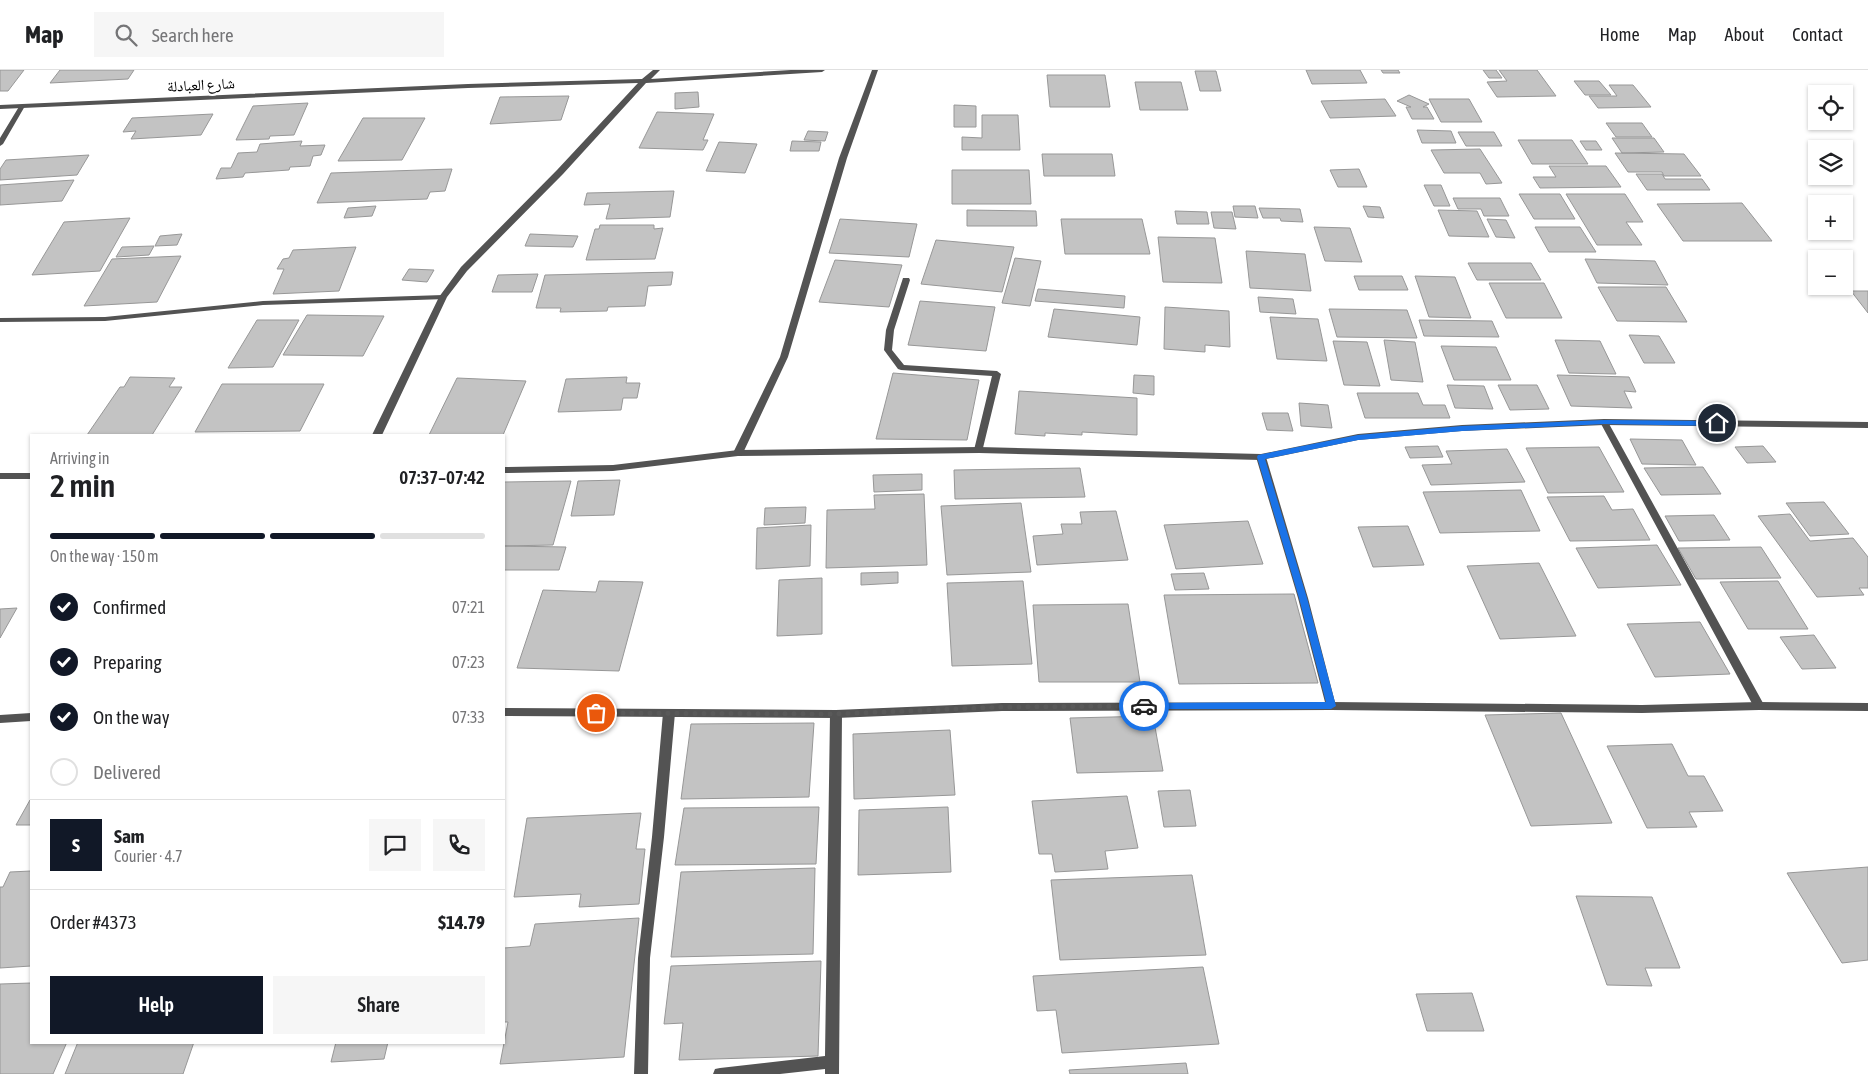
<!DOCTYPE html>
<html lang="en">
<head>
<meta charset="utf-8">
<style>
	:root { --surface:#fff; --page:#f6f6f6; --text:#202124; --muted:#757577; --line:#e0e0e0; --accent:#111827 }
	body { margin:0; font-family:"Asap Condensed","Noto Naskh Arabic",sans-serif; background:var(--page); color:var(--text); height:100vh; display:flex; flex-direction:column; font-size:19px; white-space:nowrap }
	* { box-sizing:border-box; margin:0 }
	p { font-size:16px; color:var(--muted) }
	.icon { flex:none; width:28px; height:28px; fill:none; stroke:currentColor; stroke-width:2; stroke-linecap:round; stroke-linejoin:round }
	.map { position:relative; flex:1; overflow:hidden }
	.details { position:absolute; left:30px; top:364px; width:475px; height:610px; display:flex; flex-direction:column; background:var(--surface); border-radius:0px; box-shadow:0 1px 4px #0004 }
	.details>* { flex:none }
	.buttons { position:absolute; left:1808px; top:15px; display:grid; gap:10px }
	.buttons a { display:grid; place-items:center; width:45px; height:45px; border-radius:0px; background:var(--surface); box-shadow:0 1px 4px #0004; font-size:25px }
	.pin { position:absolute; display:grid; place-items:center; width:42px; height:42px; color:#fff; margin:-21px; border:2px solid #fff; border-radius:50%; box-shadow:0 1px 5px #0007 }
	.courier { position:absolute; display:grid; place-items:center; width:50px; height:50px; margin:-25px; border:4px solid #1a73e8; border-radius:50%; background:#fff; color:#222; box-shadow:0 1px 6px #0007 }
	.head em { font-style:normal; font-weight:600 }
	.head div { display:flex; flex-direction:column-reverse }
	.head { display:flex; align-items:center; justify-content:space-between; height:85px; padding:0 20px }
	h1 { font-size:32px; font-weight:600; line-height:38px }
	.bar { display:grid; grid-template-columns:repeat(4,1fr); gap:8px 5px; align-content:center; height:60px; padding:0 20px }
	.bar i { height:6px; border-radius:4px; background:var(--line) }
	.bar .selected { background:var(--accent) }
	.bar p { grid-column:span 4 }
	.line { display:flex; align-items:center; gap:12px; padding:0 20px; border-top:1px solid var(--line) }
	.line div { flex:1 }
	.round { display:grid; place-items:center; flex:none; width:52px; height:52px; border-radius:0px; background:var(--page) }
	ol { padding:0 20px; list-style:none }
	li { display:flex; align-items:center; gap:15px; height:55px }
	li p { margin-inline-start:auto }
	li .icon { padding:5px; border-radius:50%; background:var(--accent); color:#fff; stroke-width:4 }
	li:last-child { color:var(--muted) }
	li i { width:28px; height:28px; border:2px solid var(--line); border-radius:50% }
	.primary-button { display:flex; gap:10px; margin-top:auto; padding:10px 20px }
	.primary-button a { flex:1; height:58px; border-radius:0px; background:var(--accent); color:#fff; font-size:20px; font-weight:600; line-height:58px; text-align:center }
	.primary-button a+a { background:var(--page); color:var(--text) }
	header { display:flex; align-items:center; gap:30px; box-sizing:border-box; height:70px; padding:0 25px; background:var(--surface); border-bottom:1px solid var(--line) }
	header strong { font-size:24px }
	nav { display:flex; gap:28px; margin-inline-start:auto; font-size:18px }
	.search { width:350px; height:45px; background:var(--page); display:flex; align-items:center; gap:12px; box-sizing:border-box; padding:0 18px; border-radius:0px; color:var(--muted); font-size:19px }
	.map>svg:first-child { display:block }
</style>
</head>
<body>
<header>
<strong>Map</strong>
<div class="search"><svg class="icon" aria-label="search" viewBox="0 0 24 24"><circle cx="10" cy="10" r="6"/><path d="M15 15l6 6"/></svg>Search here</div>
<nav><a>Home</a><a>Map</a><a>About</a><a>Contact</a></nav>
</header>
<div class="map">
<svg width="1868" height="1004" viewBox="0 0 1868 1004">
	<rect width="100%" height="100%" fill="#fff"/>
	<!-- building -->
	<path fill="#c3c3c3" stroke="#979797" d="M0,0H24L8,21H0Z
		M60,0H134L128,9L50,13Z
		M1306,0H1360L1367,13L1312,14Z
		M1381,0H1398L1400,3H1383Z
		M1483,0H1496L1502,8H1489Z
		M1499,0H1537L1556,26L1497,27L1487,12L1507,11Z
		M1195,1H1216L1221,21H1200Z
		M1047,5H1105L1110,37H1050Z
		M1574,11H1599L1611,25H1585Z
		M1135,12H1181L1188,40H1140Z
		M1609,15H1633L1651,37L1598,38L1589,26H1617Z
		M698,22L699,37L675,39V23Z
		M1409,25L1429,34L1423,37H1427L1434,49H1412L1406,37H1411L1397,31Z
		M569,26L561,50L490,54L500,27Z
		M1385,29L1396,46L1330,48L1321,31Z
		M1429,29H1469L1482,52H1441Z
		M308,33L294,65L270,66L269,69L236,70L253,36Z
		M954,35L976,36V57H954Z
		M657,42L714,44L703,70H708L703,80L639,78Z
		M213,44L201,65L131,69L136,61L123,62L132,48Z
		M982,45H1018L1020,80H962V67L982,68Z
		M363,48H425L402,90L338,91Z
		M1606,53H1642L1652,67H1616Z
		M1417,60L1451,61L1456,73H1422Z
		M808,61L828,62L825,71L804,70Z
		M1458,62H1494L1502,76H1466Z
		M1612,68H1654L1664,82L1622,83Z
		M1518,70H1572L1588,94H1532Z
		M302,71L300,76L325,75L321,85L313,86L310,96L290,97L289,100L245,103L243,107L216,109L221,98H231L238,83L257,82L260,74Z
		M792,71L821,72L819,81H790Z
		M1580,71H1596L1602,80H1586Z
		M719,72L757,74L745,103L706,101Z
		M1480,79L1502,113L1486,114L1480,103H1444L1431,80Z
		M1615,83L1684,84L1701,106H1664L1662,102H1628Z
		M1042,84H1112L1115,106H1044Z
		M89,85L77,105L0,110V99L6,90Z
		M1549,96H1606L1621,117L1540,118L1533,107H1556Z
		M452,99L445,121L430,122L427,129L317,133L331,103Z
		M1359,99L1367,117H1338L1330,100Z
		M952,100H1029L1031,134H952Z
		M1636,104H1662L1665,109H1702L1710,120H1647Z
		M74,110L62,131L0,135V115Z
		M1424,115H1441L1450,136H1434Z
		M674,121L670,147L606,149L610,134L584,135L587,123Z
		M1519,124H1560L1575,149H1534Z
		M1566,124H1625L1643,152H1626L1642,175H1597Z
		M1453,128H1500L1509,146H1484L1481,139H1458Z
		M1742,133L1772,171H1683L1657,134Z
		M376,136L372,146L344,148L348,138Z
		M1233,136H1255L1258,148L1235,147Z
		M1363,136L1380,137L1384,148L1368,147Z
		M1259,138L1300,139L1303,152L1281,151L1280,148H1263Z
		M967,140L1036,141L1037,156H967Z
		M1438,140L1477,141L1489,167L1449,166Z
		M1175,141L1207,142L1209,154H1177Z
		M1211,142H1232L1236,159L1214,158Z
		M130,148L100,201L32,205L64,152Z
		M840,149L917,154L909,187L829,183Z
		M1061,149H1142L1150,184H1065Z
		M1487,149L1506,150L1515,168L1496,167Z
		M600,155H654V159L663,158L655,189L586,190L595,159H599Z
		M1314,157L1350,158L1362,192L1325,191Z
		M1535,157H1580L1596,182H1549Z
		M182,164L177,175L155,176L160,166Z
		M530,164L578,166L573,177L525,176Z
		M1158,167L1215,168L1222,213L1163,212Z
		M936,170L1014,177L1002,222L921,214Z
		M154,176L149,185L116,187L122,177Z
		M356,177L339,221L273,224L284,199H277L283,189L289,188L293,180Z
		M1246,181L1305,184L1311,221L1250,218Z
		M181,186L157,232L84,236L112,189Z
		M1015,188L1041,191L1030,236L1002,233Z
		M1585,189L1655,191L1668,215L1597,213Z
		M835,190L902,195L889,237L819,232Z
		M1468,193H1531L1541,210H1477Z
		M409,199L434,200L427,212L402,210Z
		M673,202L671,215L648,216L645,236L608,237L607,241L560,242L561,238H536L545,205Z
		M538,204L532,222H492L498,205Z
		M1354,206H1402L1408,220H1359Z
		M1415,206L1455,207L1471,248L1429,247Z
		M1489,213H1544L1562,248H1506Z
		M1598,217H1666L1687,252L1617,251Z
		M1038,219L1125,226L1124,238L1035,231Z
		M1851,221H1868V243Z
		M1258,227L1293,229L1296,244L1260,242Z
		M920,231L995,237L986,281L908,275Z
		M1165,237L1229,241L1230,277L1205,275V282L1164,279Z
		M1054,239L1140,247L1137,275L1048,267Z
		M1329,239L1407,240L1417,268L1337,267Z
		M307,245L384,246L363,286L283,285Z
		M1270,247L1318,249L1327,291L1277,289Z
		M257,250H299L273,297L228,298Z
		M1419,250L1492,251L1499,267L1424,266Z
		M1629,265L1659,266L1675,293H1644Z
		M1384,270L1415,272L1423,312L1391,310Z
		M1555,270L1600,271L1616,304L1569,303Z
		M1333,271L1367,272L1380,316L1344,315Z
		M1441,276L1496,277L1511,310H1454Z
		M893,303L979,310L967,370L876,369Z
		M1134,305L1154,306V325L1133,323Z
		M1557,305L1629,307L1636,322L1624,321L1632,338L1571,336Z
		M130,307L175,308L169,317H182L152,365H87L120,317H124Z
		M627,307L626,313H640L637,328H623L621,340L558,342L566,309Z
		M457,308L526,311L503,365H429Z
		M222,314H324L300,361L195,362Z
		M1447,315L1484,316L1493,339L1455,338Z
		M1498,315H1537L1549,339L1510,340Z
		M1019,321L1137,328V365L1082,362V365L1045,363V366L1015,364Z
		M1357,323H1418L1423,335H1445L1450,348H1365Z
		M1299,333L1328,335L1332,358L1301,356Z
		M1262,343H1288L1293,361L1267,360Z
		M1630,369L1682,370L1696,395L1642,394Z
		M1438,376L1443,387L1410,388L1405,377Z
		M1763,376L1776,392L1747,393L1735,377Z
		M1599,377L1624,422L1548,423L1526,378Z
		M1507,379L1525,412L1431,415L1422,395L1452,394L1446,381Z
		M1703,397L1721,424L1661,425L1644,398Z
		M1080,398L1085,427L955,429L954,400Z
		M922,404V420L874,422L873,405Z
		M620,410L614,445L571,446L578,411Z
		M571,411L553,475L504,476V412Z
		M1521,420L1540,461L1440,463L1423,422Z
		M924,424L927,495L826,498L827,440L875,439L874,425Z
		M1604,426L1612,440L1633,439L1650,470L1570,471L1547,427Z
		M1824,432L1849,464L1810,466L1786,433Z
		M1021,433L1031,502L947,505L941,436Z
		M806,437L805,453L764,455L765,438Z
		M1116,441L1128,490L1037,495L1033,466L1063,464L1061,454H1082L1080,442Z
		M1790,444L1810,471L1853,468L1868,487V518H1859L1864,525L1817,527L1758,446Z
		M1714,445L1730,470L1679,471L1665,446Z
		M1248,451L1263,494L1176,499L1164,455Z
		M811,455L810,496L756,499L757,458Z
		M1408,456L1424,495L1373,497L1358,457Z
		M1657,475L1681,515L1598,518L1576,478Z
		M504,476L566,477L559,500H504Z
		M1761,477L1781,508L1696,509L1678,478Z
		M1539,493L1576,566L1500,569L1467,496Z
		M898,502V513L861,515V503Z
		M1204,503L1209,519L1175,520L1171,504Z
		M822,508V564L777,566L779,510Z
		M599,511L643,512L619,601L517,598L543,520L596,522Z
		M1023,511L1032,594L952,596L947,513Z
		M1778,511L1808,559H1748L1720,512Z
		M1294,524L1318,613L1179,614L1164,525Z
		M1128,534L1140,612H1039L1033,535Z
		M17,538L0,568V539Z
		M1700,552L1730,604L1655,607L1627,554Z
		M1814,565L1836,598L1802,599L1780,567Z
		M1561,643L1612,753L1531,756L1485,645Z
		M1153,646L1163,701L1077,703L1070,648Z
		M814,653L809,727L681,729L691,654Z
		M950,660L955,725L854,729L853,664Z
		M1672,674L1688,706H1704L1723,741L1689,742L1697,757L1647,758L1607,676Z
		M1190,720L1196,756L1164,757L1158,721Z
		M1127,726L1138,778L1105,781L1108,799L1055,802L1052,784H1039L1032,731Z
		M30,730H31V755H16Z
		M819,737L816,794L675,795L684,738Z
		M948,737L951,802L858,805L859,740Z
		M641,743L636,779H645L639,834L579,837L581,824L514,827L527,748Z
		M1868,797V890L1842,893L1787,803Z
		M815,798L813,884L671,887L681,802Z
		M31,801V896L0,898V817H3L10,802Z
		M1192,805L1206,885L1060,890L1051,810Z
		M1576,826L1652,827L1680,898H1645L1652,916L1607,915Z
		M639,848L624,987L500,994L508,952H504V878L530,876L535,854Z
		M821,891L818,986L679,990L683,953L664,954L671,896Z
		M1203,897L1219,974L1062,983L1056,940L1037,941L1033,906Z
		M31,913V972H67L53,1004H0V914Z
		M1472,923L1484,961H1427L1416,924Z
		M78,972H194L183,1004H65Z
		M336,972H388L384,989L331,992Z
		M1186,993L1188,1004H1070L1069,1000Z"/>
	<g fill="none" stroke-linecap="round" stroke-linejoin="round">
		<!-- service -->
		<path fill="#535353" fill-rule="evenodd" d="M872,0H878L847,88L788,287L743,383L738,386L735,385L733,383L780,287L839,88Z
			M20,35L25,36L3,74L0,76V68Z
			M903,208H909L910,210L894,260L892,280L904,295L997,301L1001,304L982,382L979,383L974,380L992,306L901,300L898,299L884,280L886,260Z
			M443,225H446V229L263,235L105,251L0,252V248L105,247L263,231Z
			M1604,349L1608,352L1763,633L1764,636L1763,639H1755L1600,352Z
			M1261,384L1266,387L1308,528L1336,636L1335,639H1327L1326,636L1298,528L1256,387Z
			M669,639L673,640L675,643L664,767L650,888L648,1004H634L638,888L652,767L663,643L665,640Z
			M836,640L840,641L842,644L839,1004H825V999L780,1004H713L715,999L720,998L825,986L830,644L832,641Z"/>
		<!-- minor -->
		<path fill="#535353" fill-rule="evenodd" d="M653,0H660L651,9L791,0H825L822,2L646,13L563,104L467,201L447,227L382,365H372L439,227L461,197L557,100L638,13L468,18L0,39V35L468,14L642,9Z
			M1604,349L1868,352V358L1604,355L1462,361L1358,370L1261,390L979,383L738,386L613,401L504,403V397L613,395L738,380L979,377L1261,384L1358,364L1462,355Z
			M0,403H31V409H0Z
			M1331,632L1642,635L1759,632L1868,633V641L1759,640L1642,643L1331,640L1002,641L836,648L504,646V638L836,640L1002,633Z
			M31,643V651L0,653V645Z"/>
	</g>
	<!-- route -->
	<path fill="#1a73e8" d="M1604,350L1717,351L1721,353L1717,356L1604,354L1462,361L1358,370L1265,389L1307,528L1336,636L1331,639H1141V634L1144,633L1326,632L1299,528L1257,387L1258,385L1358,365L1462,356Z"/>
	<g fill="none" stroke-linecap="round" stroke-linejoin="round">
		<!-- done -->
		<path stroke="#595959" stroke-width="5" stroke-dasharray="0 9" d="M596,643L836,644L1002,637L1144,636"/>
	</g>
	<g text-anchor="middle" stroke-width="4.5" stroke-linejoin="round" paint-order="stroke">
		<!-- far-street labels -->
		<g font-size="15" fill="#000" stroke="#fff">
			<text transform="translate(201 15) rotate(-3)" y="5">شارع العبادلة</text>
		</g>
	</g>
</svg>
<div class="buttons">
<a><svg class="icon" aria-label="locate" viewBox="0 0 24 24"><circle cx="12" cy="12" r="6"/><path d="M12 2v4M12 18v4M2 12h4M18 12h4"/></svg></a>
<a><svg class="icon" aria-label="layers" viewBox="0 0 24 24"><path d="M12 4l9 5-9 5-9-5zM3 14l9 5 9-5"/></svg></a>
<a>+</a>
<a>−</a>
</div>
<div class="pin" style="left:596px;top:643px;background:#ea580c"><svg class="icon" aria-label="bag" viewBox="0 0 24 24"><path d="M5 8h14l-1 12H6zM9 8a3 3 0 0 1 6 0"/></svg></div>
<div class="pin" style="left:1717px;top:353px;background:#1f2937"><svg class="icon" aria-label="home" viewBox="0 0 24 24"><path d="M3 11l9-7 9 7M6 9v11h12V9"/></svg></div>
<div class="courier" style="left:1144px;top:636px"><svg class="icon" aria-label="car" viewBox="0 0 24 24"><path d="M5 17H2v-5l4-1 3-4h7l3 4 3 1v5h-3M9 17h6M6 11h13"/><circle cx="7" cy="17" r="2"/><circle cx="17" cy="17" r="2"/></svg></div>
<section class="details">
<div class="head"><div><h1>2 min</h1><p>Arriving in</p></div><em>07:37–07:42</em></div>
<div class="bar"><i class="selected"></i><i class="selected"></i><i class="selected"></i><i></i><p>On the way · 150 m</p></div>
<ol>
<li><svg class="icon" aria-label="check" viewBox="0 0 24 24"><path d="M5 12l5 5 9-10"/></svg>Confirmed<p>07:21</p></li>
<li><svg class="icon" aria-label="check" viewBox="0 0 24 24"><path d="M5 12l5 5 9-10"/></svg>Preparing<p>07:23</p></li>
<li><svg class="icon" aria-label="check" viewBox="0 0 24 24"><path d="M5 12l5 5 9-10"/></svg>On the way<p>07:33</p></li>
<li><i></i>Delivered</li>
</ol>
<div class="line" style="height:90px"><b class="round" style="background:var(--accent);color:#fff">S</b><div><b>Sam</b><p>Courier · 4.7</p></div><a class="round"><svg class="icon" aria-label="chat" viewBox="0 0 24 24"><path d="M4 5h16v11H9l-5 4z"/></svg></a><a class="round"><svg class="icon" aria-label="phone" viewBox="0 0 24 24"><path d="M5 4h4l2 5-3 2q2 4 5 5l2-3 5 2v4C11 20 4 13 5 4z"/></svg></a></div>
<div class="line" style="height:65px"><div>Order #4373</div><b>$14.79</b></div>
<div class="primary-button"><a>Help</a><a>Share</a></div>
</section>
</div>
</body>
</html>
